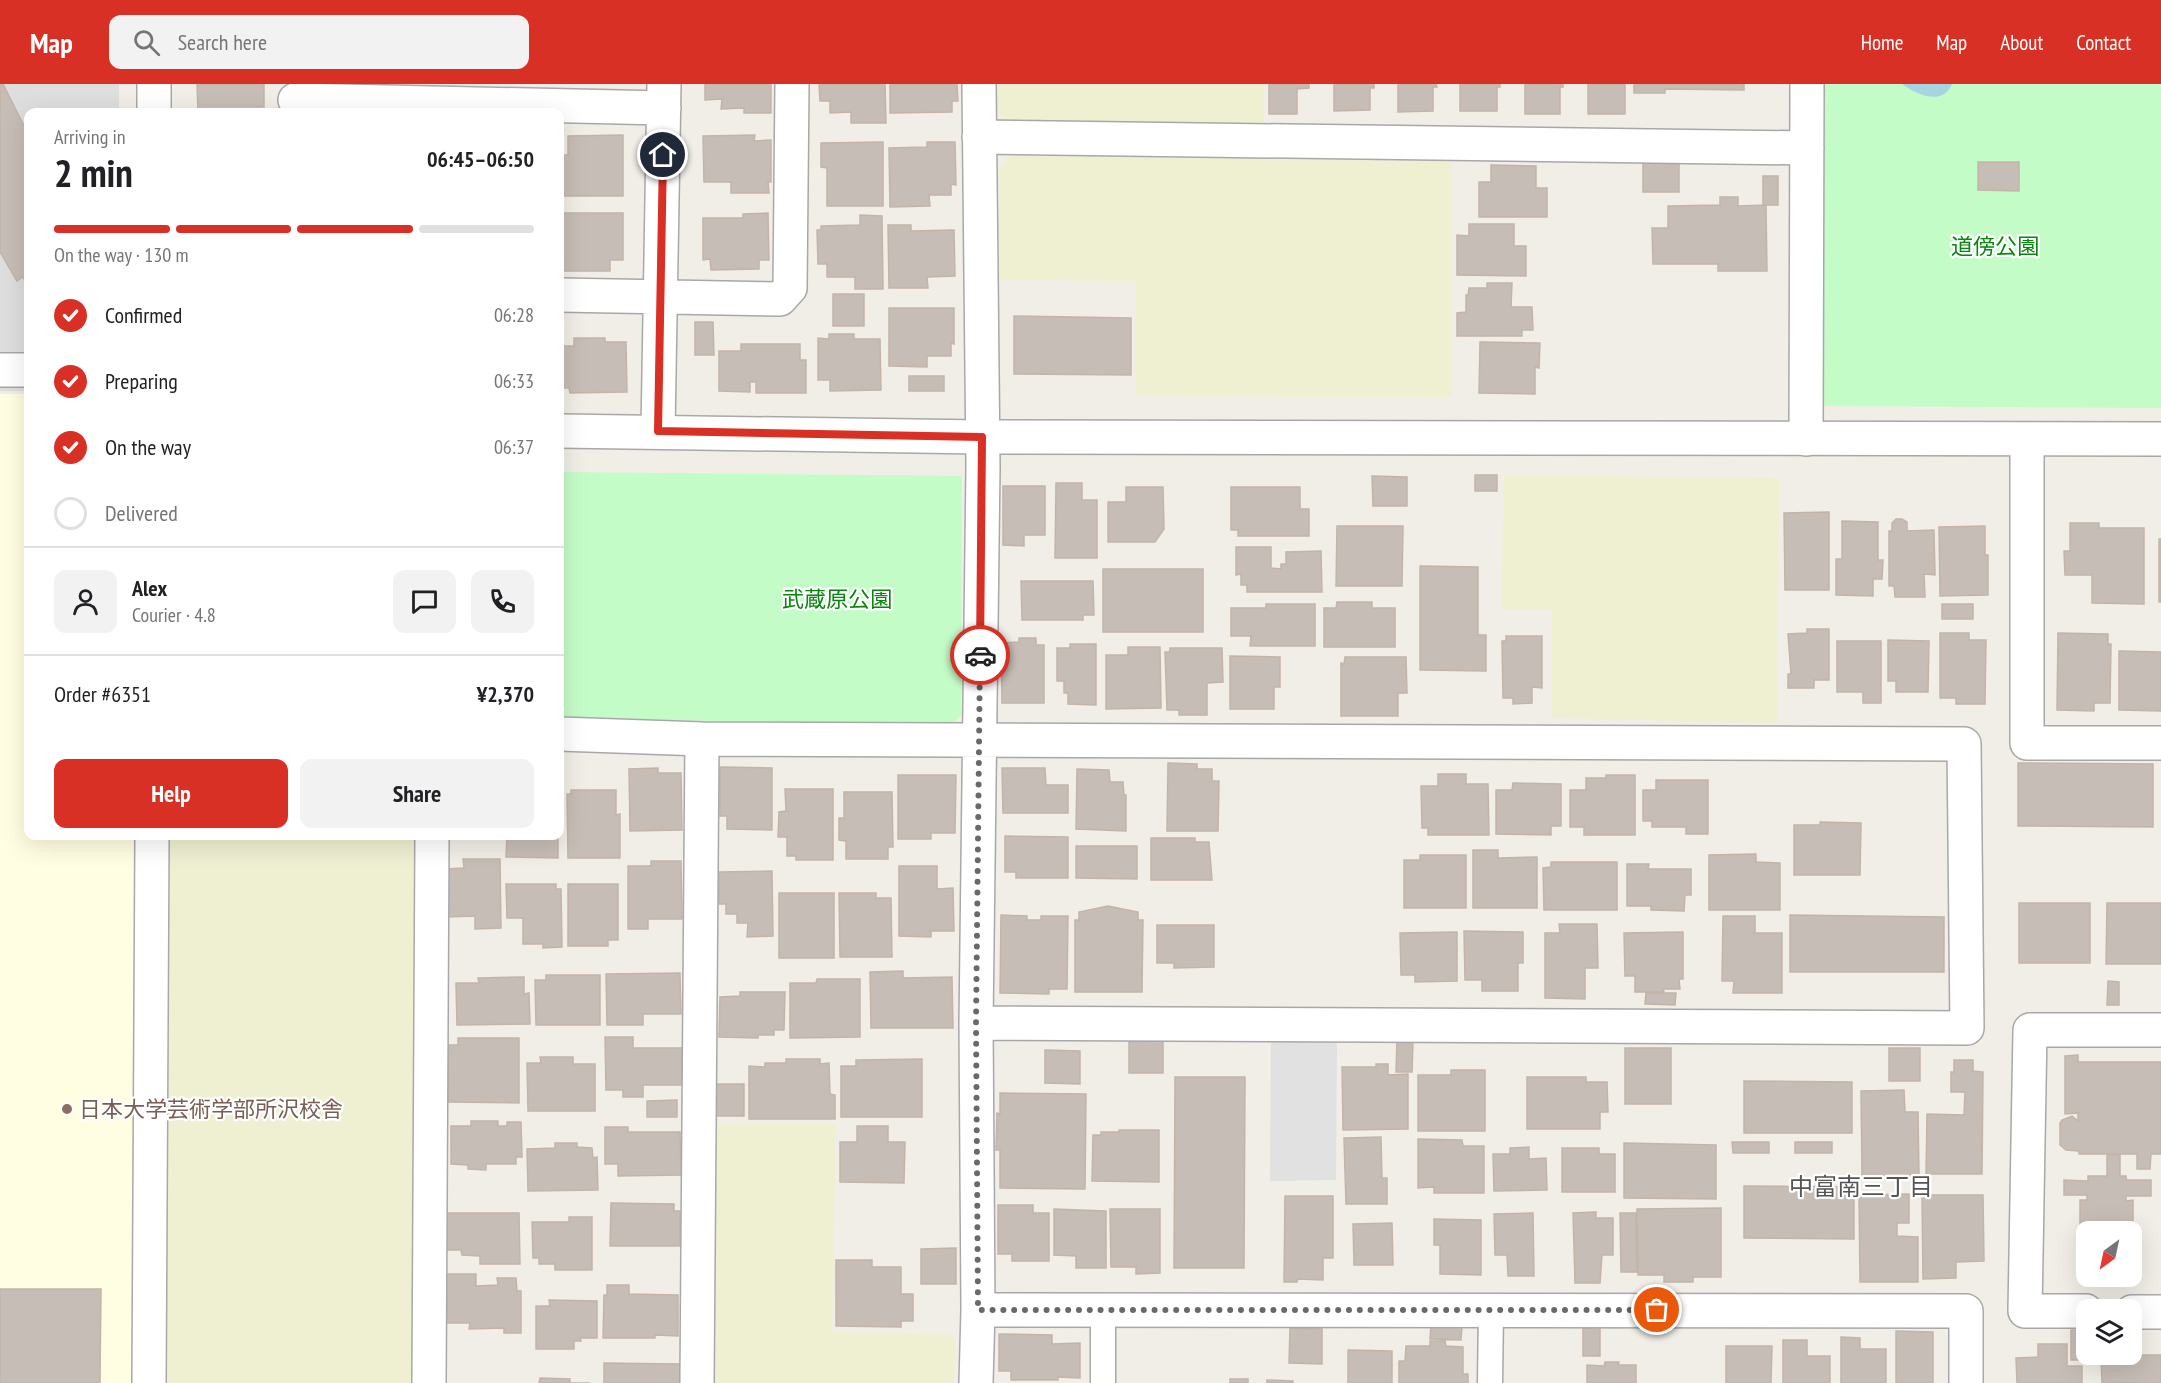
<!DOCTYPE html>
<html lang="en">
<head>
<meta charset="utf-8">
<style>
	:root { --surface:#fff; --page:#f2f2f2; --text:#202124; --muted:#757577; --line:#e0e0e0; --accent:#d93025 }
	body { margin:0; font-family:"PT Sans Narrow","Noto Sans JP",sans-serif; background:var(--page); color:var(--text); height:100vh; display:flex; flex-direction:column; font-size:22px; white-space:nowrap }
	* { box-sizing:border-box; margin:0 }
	p { font-size:20px; color:var(--muted) }
	.icon { flex:none; width:33px; height:33px; fill:none; stroke:currentColor; stroke-width:2; stroke-linecap:round; stroke-linejoin:round }
	.map { position:relative; flex:1; overflow:hidden }
	.sheet { position:absolute; left:24px; top:24px; width:540px; height:732px; display:flex; flex-direction:column; background:var(--surface); border-radius:12px; box-shadow:0 6px 24px #0002 }
	.sheet>* { flex:none }
	.needle { width:39px; rotate:213deg }
	.fabs { position:absolute; left:2076px; top:1137px; display:grid; gap:12px }
	.fabs a { display:grid; place-items:center; width:66px; height:66px; border-radius:12px; background:var(--surface); box-shadow:0 6px 24px #0002; font-size:30px }
	.pin { position:absolute; display:grid; place-items:center; width:51px; height:51px; color:#fff; margin:-26px; border:3px solid #fff; border-radius:50%; box-shadow:0 2px 6px #0007 }
	.courier { position:absolute; display:grid; place-items:center; width:60px; height:60px; margin:-30px; border:4px solid #d93025; border-radius:50%; background:#fff; color:#222; box-shadow:0 2px 8px #0007 }
	.overview em { font-style:normal; font-weight:600 }
	.overview div { display:flex; flex-direction:column-reverse }
	.overview { display:flex; align-items:center; justify-content:space-between; height:102px; padding:0 30px }
	h1 { font-size:39px; font-weight:600; line-height:45px }
	.bar { display:grid; grid-template-columns:repeat(4,1fr); gap:9px 6px; align-content:center; height:72px; padding:0 30px }
	.bar i { height:8px; border-radius:4px; background:var(--line) }
	.bar .current { background:var(--accent) }
	.bar p { grid-column:span 4 }
	.line { display:flex; align-items:center; gap:15px; padding:0 30px; border-top:2px solid var(--line) }
	.line div { flex:1 }
	.round { display:grid; place-items:center; flex:none; width:63px; height:63px; border-radius:12px; background:var(--page) }
	ol { padding:0 30px; list-style:none }
	li { display:flex; align-items:center; gap:18px; height:66px }
	li p { margin-inline-start:auto }
	li .icon { padding:6px; border-radius:50%; background:var(--accent); color:#fff; stroke-width:4 }
	li:last-child { color:var(--muted) }
	li i { width:33px; height:33px; border:3px solid var(--line); border-radius:50% }
	.action { display:flex; gap:12px; margin-top:auto; padding:12px 30px }
	.action a { flex:1; height:69px; border-radius:12px; background:var(--accent); color:#fff; font-size:24px; font-weight:600; line-height:69px; text-align:center }
	.action a+a { background:var(--page); color:var(--text) }
	header { display:flex; align-items:center; gap:36px; box-sizing:border-box; height:84px; padding:0 30px; background:var(--accent); color:#fff }
	header strong { font-size:28px }
	nav { display:flex; gap:33px; margin-inline-start:auto; font-size:21px }
	.search { width:420px; height:54px; background:var(--page); display:flex; align-items:center; gap:15px; box-sizing:border-box; padding:0 21px; border-radius:12px; color:var(--muted); font-size:22px }
	.map>svg:first-child { display:block }
</style>
</head>
<body>
<header>
<strong>Map</strong>
<div class="search"><svg class="icon" aria-label="search" viewBox="0 0 24 24"><circle cx="10" cy="10" r="6"/><path d="M15 15l6 6"/></svg>Search here</div>
<nav><a>Home</a><a>Map</a><a>About</a><a>Contact</a></nav>
</header>
<div class="map">
<svg width="2161" height="1299" viewBox="0 0 2161 1299">
	<rect width="100%" height="100%" fill="#f1eee7"/>
	<!-- residential -->
	<path fill="#dfdede" d="M0,0H119V28H28V307H0Z"/>
	<!-- education -->
	<path fill="#fffee2" d="M0,310H28V752H134V1299H0Z"/>
	<!-- farmland -->
	<path fill="#eff0d2" d="M997,0H1264V41L1011,43L997,28Z
		M1013,67L1452,70V313L1135,312L1136,197L999,196L1000,82Z
		M1504,391L1779,394L1777,639L1551,634L1552,526H1501Z
		M169,752H416L413,1299H167Z
		M715,1039L836,1040L832,1248L955,1251L954,1299H714Z"/>
	<!-- park -->
	<path fill="#c4fcc7" d="M1823,0H2161V324L1823,322Z
		M560,388L962,392L961,631L953,640L560,635Z"/>
	<!-- parking -->
	<path fill="#e1e1e1" d="M1337,956L1336,1096L1270,1097L1271,957Z"/>
	<!-- water -->
	<path fill="#a6d4e0" d="M1902,0H1952C1942,23 1916,10 1902,0Z"/>
	<!-- building -->
	<path fill="#c6bdb6" stroke="#c4b4a8" stroke-width="1.5" d="M0,0H3L28,50V203L23,193L17,197L0,168Z
		M197,0H264V23H258V28H198Z
		M705,0H771V29H744V24L721,25L722,15L705,16Z
		M819,0H885L886,39H851V28L830,29V17H820Z
		M890,0H957L958,17H952V28L890,29Z
		M1269,0H1309V4L1297,5V30H1269Z
		M1334,0H1374V4H1370V26L1334,27Z
		M1398,0H1436L1437,3H1433V27L1398,28Z
		M1460,0H1500V3H1497V27H1460Z
		M1525,0H1563V3H1560V30H1525Z
		M1588,0H1625V30H1588Z
		M1634,0H1744V6L1665,5V9H1634Z
		M623,51V112H560V71H568V52Z
		M755,51L754,57L771,56V98H768L769,109H731V98H704L703,52Z
		M883,58V122H827V84L821,83V59Z
		M927,58H955L956,101L951,100V111H929L930,122L890,123L889,64L927,63Z
		M1679,72V108H1643V73Z
		M1978,78H2019V107L1978,106Z
		M1491,81L1536,82V104H1547V133H1479V98H1491Z
		M1763,92H1778V121H1763Z
		M1720,113H1738V122L1766,121L1767,187H1718V180H1653L1652,144H1668V122L1720,121Z
		M560,129H623V176H610V187H563V159H560Z
		M768,129L769,176H759V185L711,186L710,175L703,176V134H743V130Z
		M860,131L882,132L883,205H855V193H827V180H818L817,146H821V142L860,141Z
		M1469,140H1514V162H1526V192L1457,191V151L1469,152Z
		M888,141H911V147L954,146L955,192L927,193L928,204H889Z
		M1487,199H1512L1511,223H1532L1533,246H1522V252H1457V229L1466,228V211H1468L1469,204H1487Z
		M833,210H864V242H833Z
		M889,224H954V260L951,259V272H927V283L889,282Z
		M1014,232L1131,234V291L1014,290Z
		M695,238H713L714,271H695Z
		M829,250H854V255H880L881,306L830,307V296H818V254L829,255Z
		M574,254H605V258H626L627,308L570,309L569,304H560V262H574Z
		M1480,258L1540,259L1539,284L1535,283V310L1479,309Z
		M741,260H800V276H806V309H756V298H750V308L719,307V267H741Z
		M909,292H944V307H909Z
		M1475,391H1497V407H1475Z
		M1372,392L1407,393V422H1373Z
		M1056,399H1082V416H1097V474H1055Z
		M1003,402H1045V451H1024V462L1003,461Z
		M1126,403H1163L1164,445L1155,458H1108V418H1126Z
		M1231,403H1300V425H1309V452H1238V446H1231Z
		M1829,428V506H1785L1784,429Z
		M1896,435H1902L1907,438V447L1934,446L1935,491L1924,490L1925,513H1895L1894,502H1889V447H1892V439Z
		M1842,437L1878,438V476H1883L1882,495H1873V512L1836,511V475H1842Z
		M2070,439H2099V444H2144V520L2092,519V491H2065L2064,467H2070Z
		M1337,442H1403L1402,502H1336Z
		M1985,442V471H1988V511L1940,512L1939,443Z
		M2159,455H2161V518H2159Z
		M1236,463H1271V484L1281,485V480H1286V468L1321,467L1322,508H1247V501H1241V490L1236,491Z
		M1420,482L1478,483V551H1486V587L1420,586Z
		M1103,485H1203V548H1103Z
		M1021,497H1093L1094,531H1083V536H1022Z
		M1337,518H1372V524H1395V563H1324V524H1336Z
		M1266,520H1315V562H1250L1251,552H1231V524H1266Z
		M1942,520H1973V535H1942Z
		M1807,545H1829V596H1814V604H1788V590H1791L1788,550L1807,549Z
		M1940,549H1969V556H1986L1985,620H1956V614H1940Z
		M2058,549L2108,550V560H2111L2110,619H2094V627L2057,626Z
		M1506,552H1542V604L1532,603V619L1513,620V614H1503L1502,557H1506Z
		M1019,554H1036V561H1044V619H1002L1001,559L1019,558Z
		M1888,556L1929,557L1928,608H1896V597H1888Z
		M1837,557H1881V619H1863V608H1837Z
		M1070,560H1096V621L1068,620V609H1064V597H1057V564H1070Z
		M1128,563H1160L1161,624L1106,625V571H1128Z
		M1170,564H1222L1223,598L1207,599V631H1179V626H1167L1165,568H1170Z
		M2119,567L2161,568V627L2119,626Z
		M1230,572L1280,573V603H1274V625H1230Z
		M1345,573H1406L1407,609H1398V632H1341V579L1344,580Z
		M1168,679L1197,680V685H1212V697H1219L1218,747H1167Z
		M2018,679L2153,680V743L2018,742Z
		M720,683L772,684V746L727,745V732H720Z
		M658,684V689H681L682,746L630,747L629,685Z
		M1002,684H1045L1046,701H1068V729H1003Z
		M1077,685L1109,686L1110,698H1123L1124,711H1126V747L1076,745Z
		M1438,690H1466V700H1488L1489,751H1428V744H1422L1421,702H1438Z
		M898,691H956L955,749H931V755H898Z
		M1606,691H1635V751H1584V743H1570V706H1586V694H1606Z
		M1656,696H1708V750H1686V743H1652V737H1643V706H1656Z
		M1513,699L1561,700V742H1551V751L1496,750V706H1512Z
		M785,705H833V776H796V772H787V753H778L779,728L786,727Z
		M571,706H616V731L620,730V774H568L567,710H571Z
		M844,708H892L893,763H888V775H846V757L839,756V734H844Z
		M1820,738L1861,739L1860,791H1794V741H1820Z
		M507,752H558V774L506,773Z
		M1005,752L1068,753V794H1016V788H1005Z
		M1151,754H1195V758H1209L1212,796H1151Z
		M1076,762H1137V795L1076,794Z
		M1473,766H1498V774L1537,773V824H1473Z
		M1756,770V778L1780,779V826H1709V771Z
		M1420,771H1466V824H1404V776H1420Z
		M463,775H500L501,844L475,845V832L447,833L446,785L464,784Z
		M651,777H681L682,835H648V845H628V782H651Z
		M1551,778H1617V826H1544L1543,784L1551,783Z
		M1627,780H1649L1648,785H1691V811H1685L1684,827L1651,826V822H1627Z
		M899,782H937V805L953,804L954,847H931V853L899,852Z
		M772,787L773,852L747,853L748,839H737V830H726V820H719V788Z
		M506,800H556V805H561L562,863L543,864V860H523V834H507Z
		M568,800H618V856H608V862H568Z
		M779,809H834V874H779Z
		M839,809H876V814H891L892,873H840Z
		M2019,819H2090V879H2019Z
		M2107,819H2161V880H2106Z
		M1108,822L1138,828V836H1143L1142,908H1075V836H1079V828Z
		M1001,831L1027,832V836H1041V832H1068L1067,905H1049V910L1000,909Z
		M1790,831L1944,833V888H1790Z
		M1723,832H1755V849H1782V909H1733L1734,897H1722Z
		M1559,840H1597L1598,884H1585V915L1545,914V849H1560Z
		M1157,841H1214V883L1174,884V879H1157Z
		M1464,847L1523,848V879H1518V907H1482V896H1465Z
		M1457,848V897L1415,898V891H1401L1400,849Z
		M1683,848V895H1679L1680,905H1663L1664,908H1635V892H1625L1624,849Z
		M903,887V894L952,893L953,944H871L870,888Z
		M680,889L681,930H643V941H607L606,890Z
		M546,891H600V941H536L535,896H546Z
		M524,893V910L529,909L530,940L457,941L456,899H479L478,894Z
		M817,895H860V953L790,954V899H816Z
		M2108,897L2119,898V921H2107Z
		M740,908H785L784,946H774V951H758V954L719,953L720,913L740,912Z
		M1646,909H1676L1675,921L1645,920Z
		M605,953H633V964H682V1001H643V1013H623V1006H606Z
		M458,954H519V1019L448,1018V961H458Z
		M1129,957H1163V989H1129Z
		M1397,957H1413L1412,988H1396Z
		M1625,964H1671V1020H1625Z
		M1889,964H1920V997H1889Z
		M1045,966L1080,967V1000L1045,999Z
		M2078,971V978H2161V1070H2151L2150,1085H2137V1070H2079V1067L2066,1066L2060,1061V1039L2062,1036L2072,1032L2078,1037V1029L2065,1030V972Z
		M540,973H573V980H595V1027H528L527,979H541Z
		M786,975H820V980L829,979L830,1010L835,1011V1035H749V982L765,983V979H786Z
		M922,975V1033H841V982H856V976Z
		M1954,976H1973V987L1983,988L1982,1090H1926L1927,1030L1964,1031L1965,1008H1951V988H1954Z
		M1376,980H1388V991L1408,990V1045L1343,1046L1342,983H1376Z
		M1451,986H1485V1047H1418V991H1451Z
		M1175,993H1245L1244,1184H1174Z
		M1527,993H1586V998H1607L1608,1028H1600V1045H1527Z
		M1744,997L1852,998V1049H1744Z
		M711,1000H744V1032H712Z
		M1904,1006L1905,1028H1918L1919,1091L1862,1092L1861,1007Z
		M1000,1009L1086,1010L1085,1105L1000,1104V1066H996L997,1029L1000,1030Z
		M677,1016V1033H647V1017Z
		M471,1037H498V1042H507V1038H521L522,1073H516V1080H486V1086L468,1085V1081L451,1080V1042H471Z
		M857,1042H888V1058H905L904,1099L840,1098V1058H857Z
		M605,1043H628V1048H680L681,1091L618,1092V1080H605Z
		M1119,1046H1159V1098L1092,1097L1093,1051H1101V1048H1119Z
		M1381,1053L1382,1094H1387V1120H1346L1344,1054Z
		M1418,1055L1462,1056L1463,1062H1484V1109H1434V1103L1418,1104Z
		M1732,1058H1769V1069H1733Z
		M1795,1058H1832V1069H1795Z
		M555,1059H577V1063L592,1064L593,1074L597,1073L598,1106L528,1107L527,1065L555,1064Z
		M1624,1059L1716,1061V1115L1624,1114Z
		M1529,1063V1075L1546,1074L1547,1106L1494,1107L1493,1070H1510V1064Z
		M1562,1064H1599V1070H1615V1108H1562Z
		M2107,1071H2120V1092H2126V1096H2151V1112H2126V1117L2133,1116V1181H2132V1148H2086V1181L2080,1182V1116H2087V1111H2064V1096L2088,1097V1092H2107Z
		M1744,1102L1854,1103V1155L1744,1154Z
		M1909,1110V1139H1897V1152L1918,1153V1198H1860L1859,1111Z
		M1922,1111H1983L1984,1177L1956,1178V1194L1923,1195Z
		M1285,1112H1333V1174H1323V1196L1298,1195L1297,1198H1284Z
		M611,1119L674,1120V1127H680V1162H610Z
		M998,1121H1033V1129H1049V1177H1012V1170H998Z
		M1721,1124V1193H1693V1198H1664V1191H1638L1637,1125Z
		M1054,1125L1106,1127V1184H1076V1172L1054,1171Z
		M1110,1125H1160V1189L1136,1190V1183H1111Z
		M1596,1128V1134H1613V1171H1602L1600,1199H1575L1573,1129Z
		M445,1129H519L520,1180H480V1172L462,1171L461,1166H445Z
		M1533,1129L1534,1192H1508L1507,1171H1495L1494,1130Z
		M1620,1129H1636L1637,1188H1621Z
		M569,1133H592V1186H555V1180H539V1174H533L532,1138H569Z
		M1434,1135L1481,1136V1191L1440,1190V1161H1434Z
		M1392,1139L1393,1181H1354L1353,1140Z
		M956,1164V1200H921V1165Z
		M836,1176H872V1183H901V1210H913V1237H901V1243L836,1242Z
		M443,1190H476V1202L498,1201L497,1194H516L517,1207H521V1249H504V1244L469,1245L470,1239H444Z
		M2087,1192H2126V1199H2087Z
		M607,1201H629V1210L678,1211V1252L655,1251V1254H603L604,1211H607Z
		M0,1205H101L100,1299H0Z
		M549,1216L597,1217V1254H580L581,1257H574V1265H536V1222H550Z
		M1431,1241L1462,1243L1461,1256L1430,1255Z
		M1600,1243V1272H1583V1244Z
		M1290,1244L1322,1245V1280L1289,1279Z
		M2071,1246H2086V1270H2088V1276H2071Z
		M1896,1247L1933,1248V1299H1896Z
		M999,1250L1052,1251V1260L1080,1259V1294L1058,1293V1296H1011V1287H999Z
		M1841,1253L1860,1254V1265H1886V1299H1841Z
		M1783,1256H1807V1272H1830V1299H1783Z
		M1430,1257H1445L1446,1262L1463,1263V1290H1468V1299H1399V1277H1405L1406,1262H1430Z
		M2038,1260H2067V1282H2082V1299H2017L2016,1274L2038,1273Z
		M1726,1262H1772L1771,1299H1726Z
		M1348,1266L1392,1267V1299H1348Z
		M2132,1266H2137V1271H2161V1299H2102L2101,1275H2112V1270H2132Z
		M1605,1278H1619L1618,1281H1636V1299H1587V1281L1604,1282Z
		M604,1279L680,1280V1299H604Z
		M540,1294L570,1295V1299H590H539Z
		M1230,1295H1248V1299H1230Z
		M1267,1296L1293,1297V1299H1267Z"/>
	<g fill="none" stroke-linecap="round" stroke-linejoin="round">
		<!-- service casing -->
		<g stroke="#a8a8a8" stroke-width="27">
			<path id="service" d="M1103,1299V1226
				M1490,1299L1491,1226"/>
		</g>
		<!-- pedestrian casing -->
		<g stroke="#a8a8a8" stroke-width="36">
			<path id="pedestrian" d="M0,286H28"/>
		</g>
		<!-- minor casing -->
		<g stroke="#a8a8a8" stroke-width="36">
			<path id="minor" d="M295,16L664,24
				M979,53L1807,64
				M560,211L780,215L790,204L792,0
				M658,347L664,0
				M1806,355L1807,0
				M2027,356V659H2161
				M560,650L702,655L1964,660L1967,944L976,939
				M978,1226L1966,1227V1299
				M2086,1227H2025L2030,946H2161
				M2132,1228H2161
				M429,1299L432,752
				M697,1299L702,655
				M976,1299L978,1226L976,939L983,382L979,0"/>
		</g>
		<!-- tertiary casing -->
		<g stroke="#a8a8a8" stroke-width="36">
			<path id="tertiary" d="M154,28V0
				M560,347L982,353L2161,355
				M149,1299L152,752"/>
		</g>
		<!-- service -->
		<use href="#service" stroke="#fff" stroke-width="24"/>
		<!-- pedestrian -->
		<use href="#pedestrian" stroke="#fff" stroke-width="33"/>
		<!-- minor -->
		<use href="#minor" stroke="#fff" stroke-width="33"/>
		<!-- tertiary -->
		<use href="#tertiary" stroke="#fff" stroke-width="33"/>
	</g>
	<g fill="none" stroke-linecap="round" stroke-linejoin="round">
		<!-- done -->
		<path stroke="#6a6966" stroke-width="6" stroke-dasharray="0 10.8" d="M980,571L976,939L978,1226H1657"/>
		<!-- route -->
		<path stroke="#d93025" stroke-width="8" d="M663,71L658,347L982,353L980,571"/>
	</g>
	<!-- markers -->
	<circle fill="#8d6e63" stroke="#fff" stroke-width="2" cx="67" cy="1025" r="6"/>
	<g text-anchor="middle" stroke-width="4.5" stroke-linejoin="round" paint-order="stroke">
		<!-- park labels -->
		<g font-size="22" fill="#08860f" stroke="#fff">
			<text x="1995" y="170">道傍公園</text>
			<text x="837" y="523">武蔵原公園</text>
		</g>
		<!-- education labels -->
		<g font-size="22" fill="#785e54" stroke="#fff" text-anchor="start">
			<text x="79" y="1033">日本大学芸術学部所沢校舎</text>
		</g>
		<!-- neighbourhood labels -->
		<g font-size="24" fill="#545454" stroke="#fff">
			<text x="1861" y="1111">中富南三丁目</text>
		</g>
	</g>
</svg>
<div class="fabs">
<a><svg class="needle" viewBox="-14 -14 28 28"><path d="M0-13l5 13h-10z" fill="#e53935"/><path d="M0 13l5-13h-10z" fill="#757577"/></svg></a>
<a><svg class="icon" aria-label="layers" viewBox="0 0 24 24"><path d="M12 4l9 5-9 5-9-5zM3 14l9 5 9-5"/></svg></a>
</div>
<div class="pin" style="left:1657px;top:1226px;background:#ea580c"><svg class="icon" aria-label="bag" viewBox="0 0 24 24"><path d="M5 8h14l-1 12H6zM9 8a3 3 0 0 1 6 0"/></svg></div>
<div class="pin" style="left:663px;top:71px;background:#1f2937"><svg class="icon" aria-label="home" viewBox="0 0 24 24"><path d="M3 11l9-7 9 7M6 9v11h12V9"/></svg></div>
<div class="courier" style="left:980px;top:571px"><svg class="icon" aria-label="car" viewBox="0 0 24 24"><path d="M5 17H2v-5l4-1 3-4h7l3 4 3 1v5h-3M9 17h6M6 11h13"/><circle cx="7" cy="17" r="2"/><circle cx="17" cy="17" r="2"/></svg></div>
<section class="sheet">
<div class="overview"><div><h1>2 min</h1><p>Arriving in</p></div><em>06:45–06:50</em></div>
<div class="bar"><i class="current"></i><i class="current"></i><i class="current"></i><i></i><p>On the way · 130 m</p></div>
<ol>
<li><svg class="icon" aria-label="check" viewBox="0 0 24 24"><path d="M5 12l5 5 9-10"/></svg>Confirmed<p>06:28</p></li>
<li><svg class="icon" aria-label="check" viewBox="0 0 24 24"><path d="M5 12l5 5 9-10"/></svg>Preparing<p>06:33</p></li>
<li><svg class="icon" aria-label="check" viewBox="0 0 24 24"><path d="M5 12l5 5 9-10"/></svg>On the way<p>06:37</p></li>
<li><i></i>Delivered</li>
</ol>
<div class="line" style="height:108px"><a class="round"><svg class="icon" aria-label="person" viewBox="0 0 24 24"><circle cx="12" cy="8" r="4"/><path d="M4 21q1-7 8-7t8 7"/></svg></a><div><b>Alex</b><p>Courier · 4.8</p></div><a class="round"><svg class="icon" aria-label="chat" viewBox="0 0 24 24"><path d="M4 5h16v11H9l-5 4z"/></svg></a><a class="round"><svg class="icon" aria-label="phone" viewBox="0 0 24 24"><path d="M5 4h4l2 5-3 2q2 4 5 5l2-3 5 2v4C11 20 4 13 5 4z"/></svg></a></div>
<div class="line" style="height:78px"><div>Order #6351</div><b>¥2,370</b></div>
<div class="action"><a>Help</a><a>Share</a></div>
</section>
</div>
</body>
</html>
